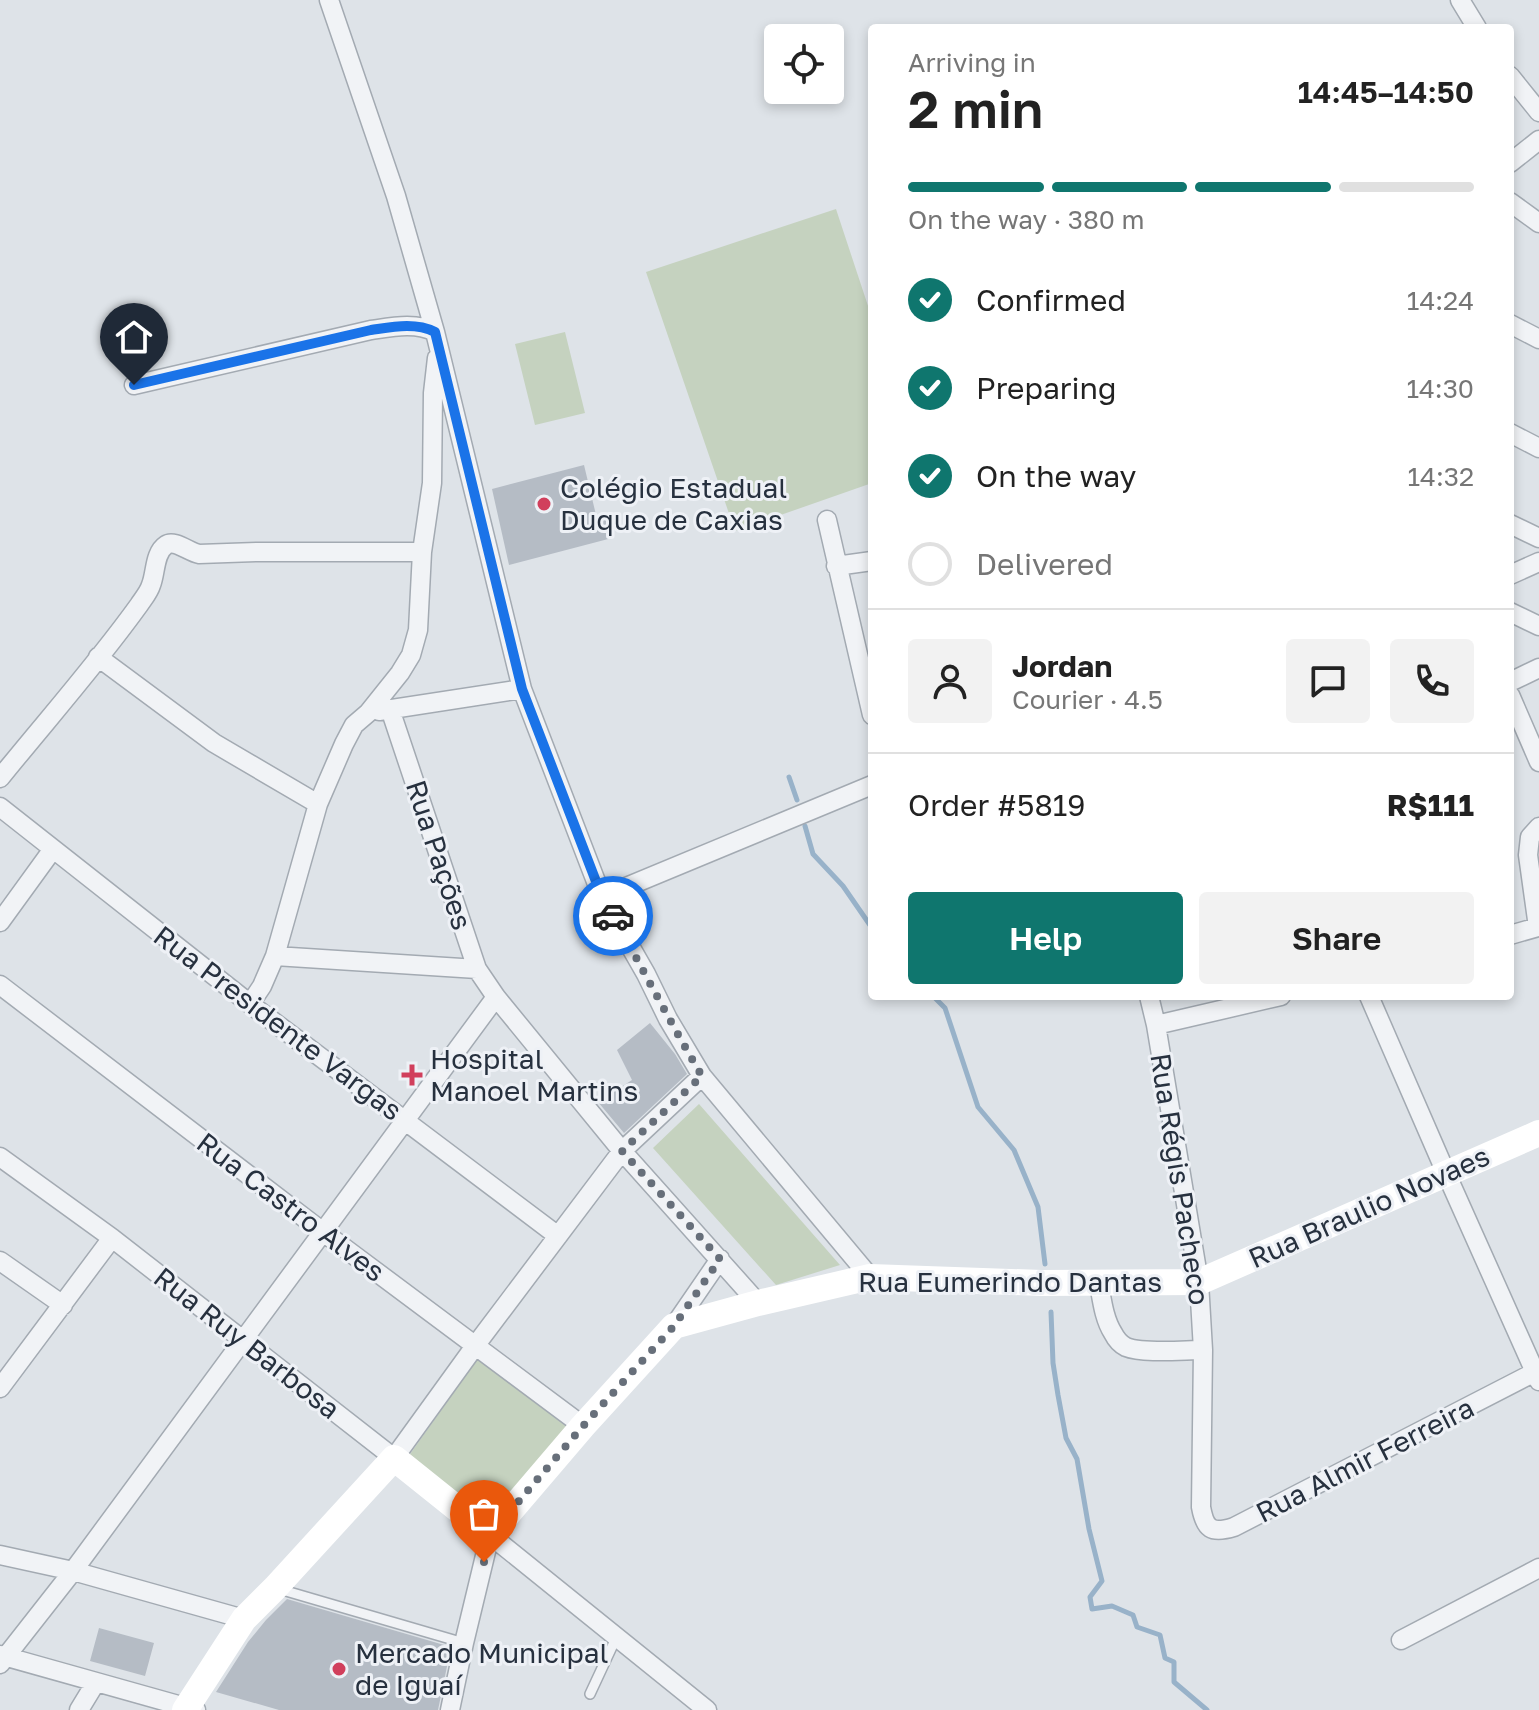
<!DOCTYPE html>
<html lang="en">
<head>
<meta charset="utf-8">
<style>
	:root { --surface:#fff; --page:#f2f2f2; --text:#222; --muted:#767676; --line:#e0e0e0; --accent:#0f766e }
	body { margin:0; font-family:"Golos Text",sans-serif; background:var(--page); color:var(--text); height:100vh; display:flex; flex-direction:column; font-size:30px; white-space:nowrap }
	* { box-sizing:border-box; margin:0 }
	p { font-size:26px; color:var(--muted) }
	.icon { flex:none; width:44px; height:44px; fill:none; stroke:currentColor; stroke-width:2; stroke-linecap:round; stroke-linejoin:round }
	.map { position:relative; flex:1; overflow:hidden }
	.drawer { position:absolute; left:868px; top:24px; width:646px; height:976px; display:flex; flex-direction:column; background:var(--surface); border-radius:8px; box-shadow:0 4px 12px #0003 }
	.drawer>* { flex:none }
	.tools { position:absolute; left:764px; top:24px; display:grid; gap:16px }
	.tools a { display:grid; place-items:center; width:80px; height:80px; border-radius:8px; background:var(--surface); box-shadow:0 4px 12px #0003; font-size:40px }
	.pin { position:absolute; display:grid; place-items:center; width:68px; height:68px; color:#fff; margin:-82px -34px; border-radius:50% 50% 50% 0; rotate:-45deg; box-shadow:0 0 8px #0007 }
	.pin .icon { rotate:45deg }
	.courier { position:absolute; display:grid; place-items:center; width:80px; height:80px; margin:-40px; border:6px solid #1a73e8; border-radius:50%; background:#fff; color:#222; box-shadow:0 2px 10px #0007 }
	.head em { font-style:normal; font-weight:600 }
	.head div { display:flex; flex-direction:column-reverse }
	.head { display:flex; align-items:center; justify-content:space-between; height:136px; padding:0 40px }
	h1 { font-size:52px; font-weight:600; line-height:60px }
	.bar { display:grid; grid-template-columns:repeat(4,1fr); gap:12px 8px; align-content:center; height:96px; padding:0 40px }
	.bar i { height:10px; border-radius:6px; background:var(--line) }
	.bar .selected { background:var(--accent) }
	.bar p { grid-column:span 4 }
	.line { display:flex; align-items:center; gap:20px; padding:0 40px; border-top:2px solid var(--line) }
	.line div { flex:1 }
	.round { display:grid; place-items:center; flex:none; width:84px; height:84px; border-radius:8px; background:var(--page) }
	ol { padding:0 40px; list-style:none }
	li { display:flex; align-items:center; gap:24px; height:88px }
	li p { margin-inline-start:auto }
	li .icon { padding:8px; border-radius:50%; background:var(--accent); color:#fff; stroke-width:4 }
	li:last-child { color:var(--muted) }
	li i { width:44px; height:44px; border:4px solid var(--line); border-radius:50% }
	.cta { display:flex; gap:16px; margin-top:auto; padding:16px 40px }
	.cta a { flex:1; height:92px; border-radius:8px; background:var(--accent); color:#fff; font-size:32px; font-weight:600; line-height:92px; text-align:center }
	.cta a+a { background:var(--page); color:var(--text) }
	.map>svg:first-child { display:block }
</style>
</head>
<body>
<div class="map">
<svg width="1539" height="1710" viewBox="0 0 1539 1710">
	<rect width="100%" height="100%" fill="#dee3e8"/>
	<!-- green -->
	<path fill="#c5d2bf" d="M836,209L872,318V483L735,531L646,272Z
		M565,332L585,413L535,425L515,344Z
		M699,1104L840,1265L776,1285L653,1148Z
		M478,1358L570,1429L492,1521L408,1457Z"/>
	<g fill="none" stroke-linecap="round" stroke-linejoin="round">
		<!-- stream -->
		<path stroke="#98b2c9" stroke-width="5" d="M789,777L797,800
			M805,826L813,854L843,886L872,928
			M933,996L945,1008L978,1107L1014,1150L1038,1207L1045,1264
			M1051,1312L1053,1363L1058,1395L1066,1438L1077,1459L1089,1529L1102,1581L1090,1597L1092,1609L1112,1606L1133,1615L1137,1627L1160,1635L1165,1658L1174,1662V1682L1207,1710"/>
	</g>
	<!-- building -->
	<path fill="#b5bcc5" d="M584,465L597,519L607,520L612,538L509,565L492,489Z
		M650,1023L675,1054L687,1074L624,1133L598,1102L632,1080L617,1050Z
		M287,1599L451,1647L438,1710H279L216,1692L248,1642L266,1620Z
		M99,1628L154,1643L145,1676L90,1661Z"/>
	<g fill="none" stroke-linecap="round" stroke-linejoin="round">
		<!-- lane casing -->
		<g stroke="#a3aab2" stroke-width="12">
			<path id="lane" d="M279,1589L464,1643
				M590,1694L617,1636"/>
		</g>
		<!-- street casing -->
		<g stroke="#a3aab2" stroke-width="21">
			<path id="street" d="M329,0L396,196L435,332L522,689L602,897L646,974L668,1019L702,1076L870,1277
				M1460,0L1477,28
				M1510,76L1539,112
				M1510,163L1539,140
				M1510,202L1539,223
				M1510,324L1539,339
				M134,385L371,330C392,327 416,322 435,332
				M1510,433L1539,448
				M827,520L872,715
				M1510,524L1539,538
				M836,566L872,561
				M1510,575L1539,562
				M1510,612L1539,626
				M98,657L214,743L318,804
				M1510,682L1539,668
				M1510,695L1539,762
				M390,709L477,969L496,997L622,1151L758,1303
				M379,711L522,689
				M0,778C46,721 96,665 139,605C143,599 149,592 151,585C156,573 154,553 166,545C174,539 189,552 199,554L257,552H422
				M0,807L250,1004L558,1236
				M602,897L872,785
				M0,922L53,849
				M1510,935L1538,927L1528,855L1530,837L1539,827
				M275,956L477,969
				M0,985L323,1232L583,1426
				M1149,996L1156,1025L1199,1282L1203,1350L1201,1507C1205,1529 1211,1534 1234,1527L1539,1370
				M1369,996L1446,1173L1539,1381
				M250,1004L262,986L275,956L318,804L344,744L354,725L368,713L400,673L411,655L418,630L422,552L432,483L433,393L437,358
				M1156,1025L1281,996
				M0,1157L112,1238L394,1458L475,1346L622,1151L702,1076
				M0,1261L63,1305
				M1099,1284C1102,1300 1104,1319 1113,1333C1116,1339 1120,1344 1126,1347C1143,1354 1184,1350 1203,1350
				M674,1326L720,1259
				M0,1388L112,1238
				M0,1555L73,1571L244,1619
				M1401,1640L1539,1568
				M0,1655L196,1710
				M0,1664L73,1571L496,997
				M79,1710L96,1682
				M450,1710L464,1643L490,1535L707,1710"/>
		</g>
		<!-- lane -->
		<use href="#lane" stroke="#f1f3f6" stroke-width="9"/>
		<!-- street -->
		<use href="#street" stroke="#f1f3f6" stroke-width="18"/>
		<!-- secondary -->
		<path stroke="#fff" stroke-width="26" d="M185,1710L244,1619L275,1588L394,1458L490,1535L583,1426L674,1326L758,1303L870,1277L1042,1283L1199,1282L1539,1133"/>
	</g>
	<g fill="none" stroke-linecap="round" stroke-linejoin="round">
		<!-- done -->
		<path stroke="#676f7a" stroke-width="8" stroke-dasharray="0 14.4" d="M484,1562L490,1535L583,1426L674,1326L720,1259L622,1151L702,1076C671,1024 643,969 613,916"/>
		<!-- route -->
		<path stroke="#1a73e8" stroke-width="10" d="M134,385L371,330C392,327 415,322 435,332L522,689L602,897L613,916"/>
	</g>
	<!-- markers -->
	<g fill="#d13f5c" stroke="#eef1f6" stroke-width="3">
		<circle cx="544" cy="504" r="8"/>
		<path d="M408 1063h8v8h8v8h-8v8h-8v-8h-8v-8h8z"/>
		<circle cx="339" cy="1669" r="8"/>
	</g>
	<g text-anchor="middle" stroke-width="6" stroke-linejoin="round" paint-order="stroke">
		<!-- poi labels -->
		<g font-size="28" fill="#27313f" stroke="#eef1f6" text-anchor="start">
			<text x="560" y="498">Colégio Estadual<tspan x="560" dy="32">Duque de Caxias</tspan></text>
			<text x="430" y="1069">Hospital<tspan x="430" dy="32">Manoel Martins</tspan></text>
			<text x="355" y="1663">Mercado Municipal<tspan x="355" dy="32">de Iguaí</tspan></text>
		</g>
		<!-- street labels -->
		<g font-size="28" fill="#27313f" stroke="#eef1f6">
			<text transform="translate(439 855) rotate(72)" y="10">Rua Pações</text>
			<text transform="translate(278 1023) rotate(37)" y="10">Rua Presidente Vargas</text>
			<text transform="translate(1180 1179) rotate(81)" y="10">Rua Régis Pacheco</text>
			<text transform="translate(291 1207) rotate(37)" y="10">Rua Castro Alves</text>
			<text transform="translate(1369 1207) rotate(-24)" y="10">Rua Braulio Novaes</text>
			<text x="1010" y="1292">Rua Eumerindo Dantas</text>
			<text transform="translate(247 1343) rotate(38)" y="10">Rua Ruy Barbosa</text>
			<text transform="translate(1365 1460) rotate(-27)" y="10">Rua Almir Ferreira</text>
		</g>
	</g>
</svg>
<div class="tools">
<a><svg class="icon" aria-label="locate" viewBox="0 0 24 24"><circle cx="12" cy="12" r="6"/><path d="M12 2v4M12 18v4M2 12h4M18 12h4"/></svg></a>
</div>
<div class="pin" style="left:484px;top:1562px;background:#ea580c"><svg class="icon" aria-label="bag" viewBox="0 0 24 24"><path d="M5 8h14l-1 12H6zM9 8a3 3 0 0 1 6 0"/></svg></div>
<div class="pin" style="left:134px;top:385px;background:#1f2937"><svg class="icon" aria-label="home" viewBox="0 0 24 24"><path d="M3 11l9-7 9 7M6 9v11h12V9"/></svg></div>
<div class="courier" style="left:613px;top:916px"><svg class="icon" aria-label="car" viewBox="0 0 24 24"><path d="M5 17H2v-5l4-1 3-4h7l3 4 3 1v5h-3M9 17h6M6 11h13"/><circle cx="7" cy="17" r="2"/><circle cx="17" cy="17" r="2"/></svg></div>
<section class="drawer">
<div class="head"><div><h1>2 min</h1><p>Arriving in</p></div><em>14:45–14:50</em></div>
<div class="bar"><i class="selected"></i><i class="selected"></i><i class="selected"></i><i></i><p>On the way · 380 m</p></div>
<ol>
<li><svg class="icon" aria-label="check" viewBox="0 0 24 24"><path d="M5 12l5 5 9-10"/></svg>Confirmed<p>14:24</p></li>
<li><svg class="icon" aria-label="check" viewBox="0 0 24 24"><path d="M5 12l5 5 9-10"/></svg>Preparing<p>14:30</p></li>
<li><svg class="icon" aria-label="check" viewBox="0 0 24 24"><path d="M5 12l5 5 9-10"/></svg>On the way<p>14:32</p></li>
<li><i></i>Delivered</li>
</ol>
<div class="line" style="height:144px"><a class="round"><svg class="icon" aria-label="person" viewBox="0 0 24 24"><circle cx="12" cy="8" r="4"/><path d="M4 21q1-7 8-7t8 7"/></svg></a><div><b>Jordan</b><p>Courier · 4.5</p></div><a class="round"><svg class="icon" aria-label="chat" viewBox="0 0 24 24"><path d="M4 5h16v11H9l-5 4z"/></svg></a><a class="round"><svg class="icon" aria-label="phone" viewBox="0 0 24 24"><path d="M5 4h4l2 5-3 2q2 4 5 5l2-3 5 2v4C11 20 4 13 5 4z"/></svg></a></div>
<div class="line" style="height:104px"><div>Order #5819</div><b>R$111</b></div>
<div class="cta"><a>Help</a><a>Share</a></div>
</section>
</div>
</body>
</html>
